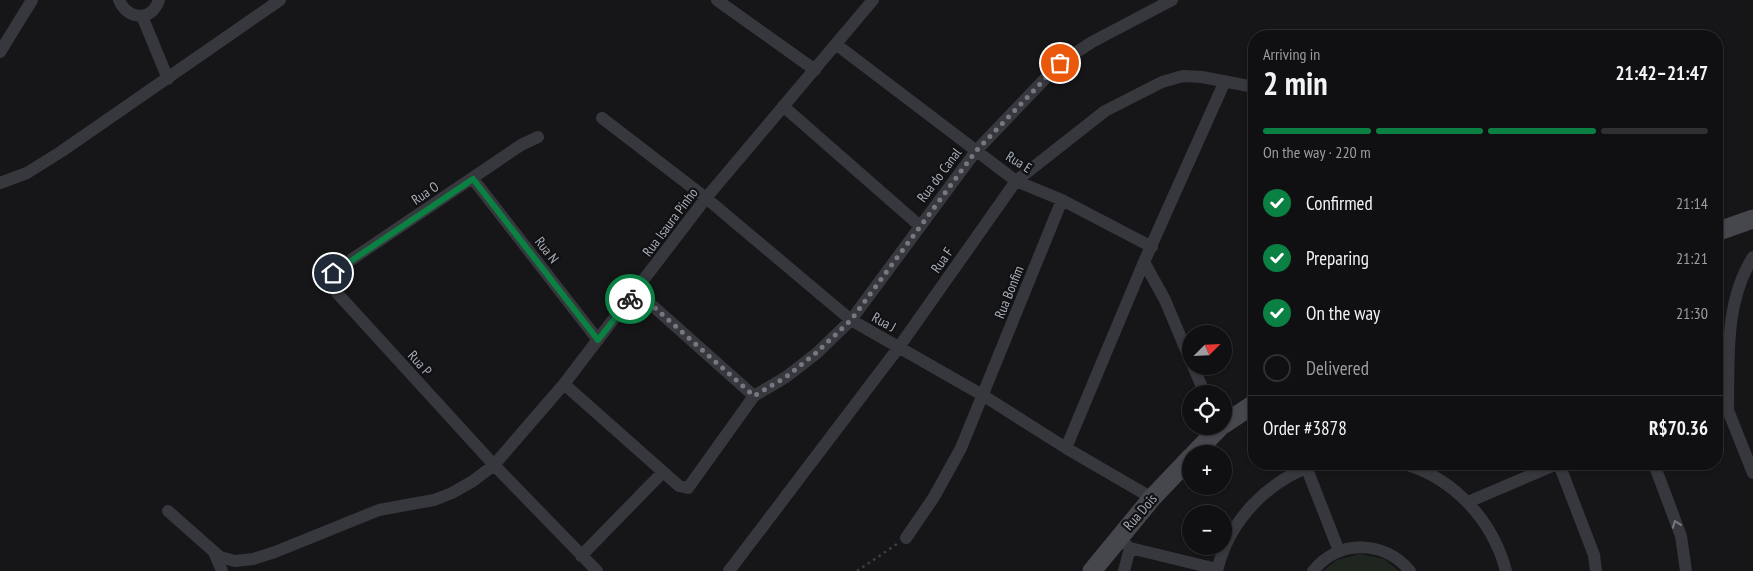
<!DOCTYPE html>
<html lang="en">
<head>
<meta charset="utf-8">
<style>
	:root { --surface:#101012; --page:#19191b; --text:#f1f3f6; --muted:#9c9d9f; --line:#303032; --accent:#0b8043 }
	body { margin:0; font-family:"PT Sans Narrow",sans-serif; background:var(--page); color:var(--text); height:100vh; display:flex; flex-direction:column; font-size:19px; white-space:nowrap }
	* { box-sizing:border-box; margin:0 }
	p { font-size:16px; color:var(--muted) }
	.icon { flex:none; width:28px; height:28px; fill:none; stroke:currentColor; stroke-width:2; stroke-linecap:round; stroke-linejoin:round }
	.map { position:relative; flex:1; overflow:hidden }
	.sheet { position:absolute; left:1248px; top:30px; width:475px; height:440px; display:flex; flex-direction:column; background:var(--surface); border-radius:20px; box-shadow:0 1px 4px #0004,0 0 0 1px var(--line) }
	.sheet>* { flex:none }
	.needle { width:32px; rotate:66deg }
	.controls { position:absolute; left:1182px; top:325px; display:grid; gap:10px }
	.controls a { display:grid; place-items:center; width:50px; height:50px; border-radius:50%; background:var(--surface); box-shadow:0 1px 4px #0004,0 0 0 1px var(--line); font-size:25px }
	.pin { position:absolute; display:grid; place-items:center; width:42px; height:42px; color:#fff; margin:-21px; border:2px solid #fff; border-radius:50%; box-shadow:0 1px 5px #0007 }
	.courier { position:absolute; display:grid; place-items:center; width:50px; height:50px; margin:-25px; border:4px solid #0b8043; border-radius:50%; background:#fff; color:#222; box-shadow:0 1px 6px #0007 }
	.head em { font-style:normal; font-weight:700 }
	.head div { display:flex; flex-direction:column-reverse }
	.head { display:flex; align-items:center; justify-content:space-between; height:85px; padding:0 15px }
	h1 { font-size:32px; font-weight:700; line-height:38px }
	.bar { display:grid; grid-template-columns:repeat(4,1fr); gap:8px 5px; align-content:center; height:60px; padding:0 15px }
	.bar i { height:6px; border-radius:4px; background:var(--line) }
	.bar .selected { background:var(--accent) }
	.bar p { grid-column:span 4 }
	.line { display:flex; align-items:center; gap:12px; padding:0 15px; border-top:1px solid var(--line) }
	.line div { flex:1 }
	ol { padding:0 15px; list-style:none }
	li { display:flex; align-items:center; gap:15px; height:55px }
	li p { margin-inline-start:auto }
	li .icon { padding:5px; border-radius:50%; background:var(--accent); color:#fff; stroke-width:4 }
	li:last-child { color:var(--muted) }
	li i { width:28px; height:28px; border:2px solid var(--line); border-radius:50% }
	.map>svg:first-child { display:block }
</style>
</head>
<body>
<div class="map">
<svg width="1753" height="571" viewBox="0 0 1753 571">
	<rect width="100%" height="100%" fill="#161618"/>
	<!-- green -->
	<path fill="#1e261f" d="M1360,554L1384,559L1399,571H1323L1337,560Z"/>
	<g fill="none" stroke-linecap="round" stroke-linejoin="round">
		<!-- path -->
		<path stroke="#3d3f44" stroke-width="2.5" stroke-dasharray="2.5 4" stroke-linecap="butt" d="M857,571L897,544"/>
		<!-- street -->
		<path stroke="#37383d" stroke-width="12" d="M119,0C127,20 152,22 159,0
			M717,0L815,70
			M142,16L168,79
			M837,45L1016,181L1062,200L1152,247
			M0,52L32,0
			M783,106L920,226
			M602,118L706,198L851,320L984,396L1066,448L1152,498
			M538,137L521,145L336,270L330,281L337,293L494,465L597,571
			M473,179L598,340
			M0,183L27,173L62,151L280,0
			M1144,262L1165,300L1191,362
			M636,291L754,396
			M1193,366L1205,394
			M1716,380L1753,473
			M564,384L679,486L688,488L754,396L786,377L817,353L851,320L976,151L1060,63L1092,42L1172,0
			M1728,412C1729,361 1724,302 1753,257
			M1066,448L1144,262L1225,81
			M1305,464L1339,551
			M1404,464C1454,478 1493,521 1506,571
			M1559,464L1594,555L1596,571
			M1654,464L1681,536L1686,571
			M1468,502L1557,464
			M168,511L220,557L235,561L253,559L275,552L379,510L434,500L452,493L473,481L494,465L564,384L706,198L873,0
			M906,538L934,497L961,448L1062,200
			M1124,543L1130,548L1124,571
			M1130,548L1217,569
			M214,552L222,571
			M581,556L663,472
			M729,571L899,347L1016,181L1105,111L1162,82L1183,76L1202,77L1254,87
			M1217,571C1229,520 1268,480 1317,464
			M1313,571C1339,539 1384,540 1410,571"/>
		<!-- secondary -->
		<path stroke="#45474d" stroke-width="19" d="M1716,232L1753,219
			M1224,424L1254,404
			M1194,454L1221,426
			M1092,571L1152,498L1191,457"/>
	</g>
	<!-- one-way arrows -->
	<defs><path id="oneway-chevron" d="M-2-3.5L2.5 0L-2 3.5" fill="none" stroke-width="1.6" stroke-linecap="round" stroke-linejoin="round" transform="scale(1.25)"/></defs>
	<use stroke="#757881" href="#oneway-chevron" transform="translate(1676 524) rotate(-110)"/>
	<g fill="none" stroke-linecap="round" stroke-linejoin="round">
		<!-- done -->
		<path stroke="#757880" stroke-width="5" stroke-dasharray="0 9" d="M630,299L636,291L754,396L786,377L816,353L851,320L976,151L1060,63"/>
		<!-- route -->
		<path stroke="#0b8043" stroke-width="6" d="M333,273L473,179L598,340L630,299"/>
	</g>
	<g text-anchor="middle" stroke-width="4.5" stroke-linejoin="round" paint-order="stroke">
		<!-- street labels -->
		<g font-size="14" fill="#a8adb8" stroke="#111113">
			<text transform="translate(1019 162) rotate(32)" y="5">Rua E</text>
			<text transform="translate(939 175) rotate(-53)" y="5">Rua do Canal</text>
			<text transform="translate(425 193) rotate(-34)" y="5">Rua O</text>
			<text transform="translate(670 222) rotate(-53)" y="5">Rua Isaura Pinho</text>
			<text transform="translate(547 250) rotate(52)" y="5">Rua N</text>
			<text transform="translate(942 260) rotate(-55)" y="5">Rua F</text>
			<text transform="translate(1009 292) rotate(-68)" y="5">Rua Bonfim</text>
			<text transform="translate(884 322) rotate(29)" y="5">Rua J</text>
			<text transform="translate(420 363) rotate(48)" y="5">Rua P</text>
			<text transform="translate(1140 512) rotate(-49)" y="5">Rua Dois</text>
		</g>
	</g>
</svg>
<div class="controls">
<a><svg class="needle" viewBox="-14 -14 28 28"><path d="M0-13l5 13h-10z" fill="#e53935"/><path d="M0 13l5-13h-10z" fill="#9c9d9f"/></svg></a>
<a><svg class="icon" aria-label="locate" viewBox="0 0 24 24"><circle cx="12" cy="12" r="6"/><path d="M12 2v4M12 18v4M2 12h4M18 12h4"/></svg></a>
<a>+</a>
<a>−</a>
</div>
<div class="pin" style="left:1060px;top:63px;background:#ea580c"><svg class="icon" aria-label="bag" viewBox="0 0 24 24"><path d="M5 8h14l-1 12H6zM9 8a3 3 0 0 1 6 0"/></svg></div>
<div class="pin" style="left:333px;top:273px;background:#1f2937"><svg class="icon" aria-label="home" viewBox="0 0 24 24"><path d="M3 11l9-7 9 7M6 9v11h12V9"/></svg></div>
<div class="courier" style="left:630px;top:299px"><svg class="icon" aria-label="bike" viewBox="0 0 24 24"><circle cx="6" cy="16" r="4"/><circle cx="18" cy="16" r="4"/><path d="M6 16l4-8h5l3 8M10 8l3 8H6M13 5h3"/></svg></div>
<section class="sheet">
<div class="head"><div><h1>2 min</h1><p>Arriving in</p></div><em>21:42–21:47</em></div>
<div class="bar"><i class="selected"></i><i class="selected"></i><i class="selected"></i><i></i><p>On the way · 220 m</p></div>
<ol>
<li><svg class="icon" aria-label="check" viewBox="0 0 24 24"><path d="M5 12l5 5 9-10"/></svg>Confirmed<p>21:14</p></li>
<li><svg class="icon" aria-label="check" viewBox="0 0 24 24"><path d="M5 12l5 5 9-10"/></svg>Preparing<p>21:21</p></li>
<li><svg class="icon" aria-label="check" viewBox="0 0 24 24"><path d="M5 12l5 5 9-10"/></svg>On the way<p>21:30</p></li>
<li><i></i>Delivered</li>
</ol>
<div class="line" style="height:65px"><div>Order #3878</div><b>R$70.36</b></div>
</section>
</div>
</body>
</html>
